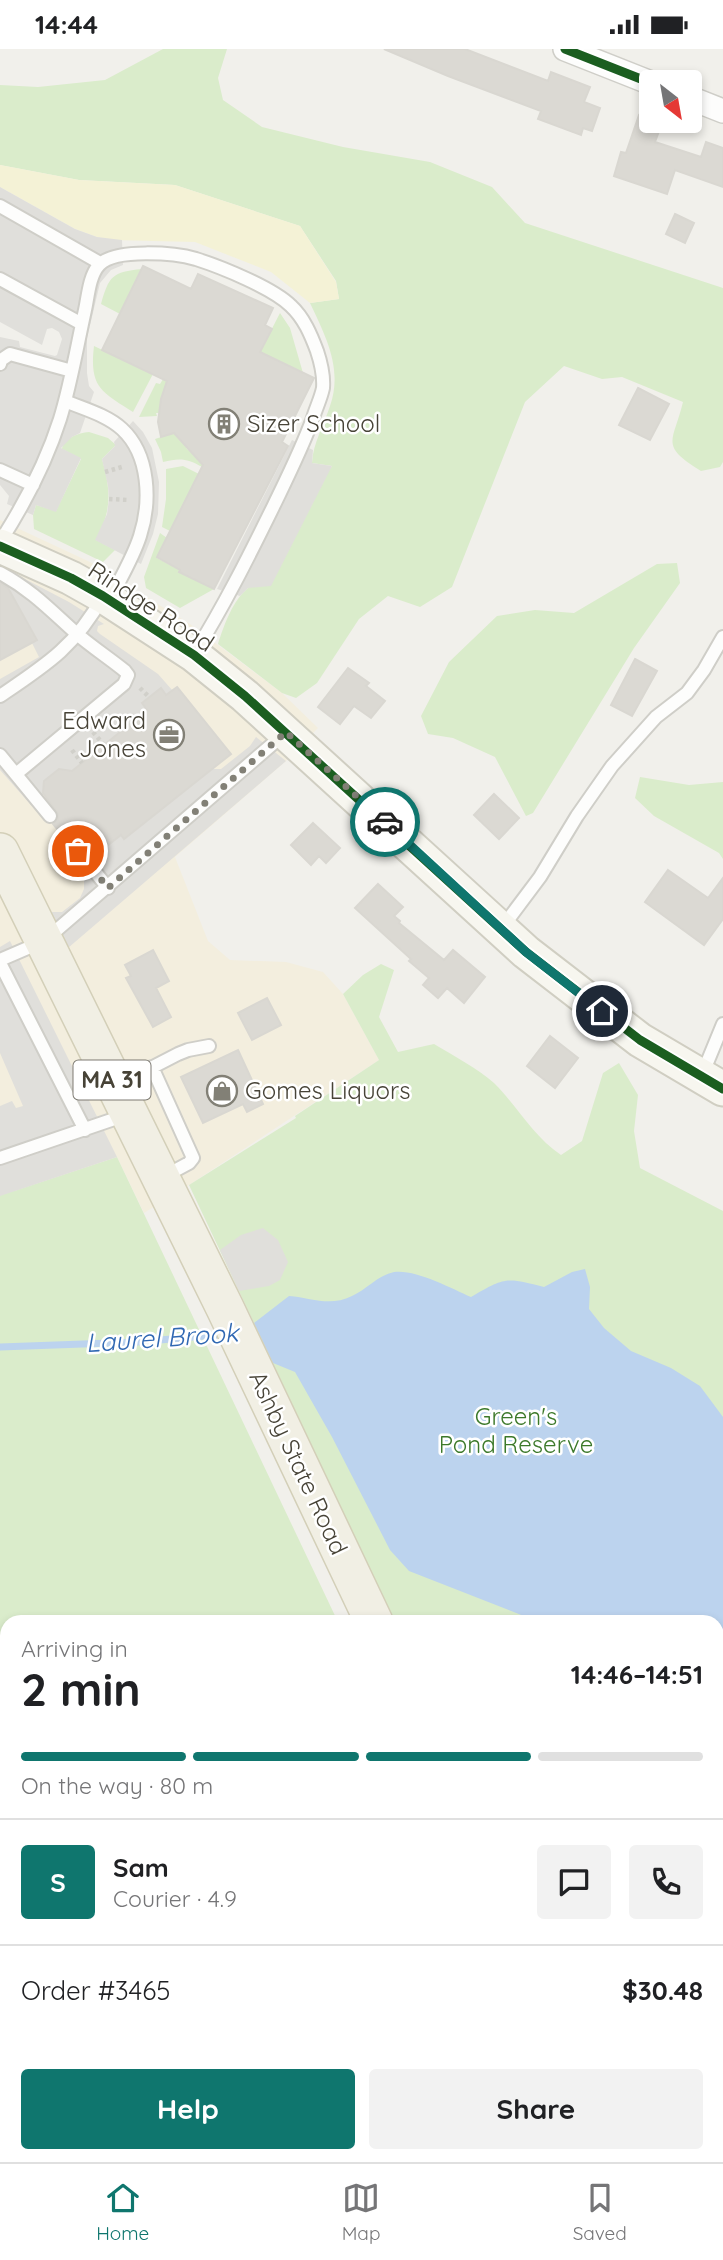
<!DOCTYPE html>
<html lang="en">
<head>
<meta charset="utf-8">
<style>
	:root { --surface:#fff; --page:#f2f2f2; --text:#202124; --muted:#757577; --line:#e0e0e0; --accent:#0f766e }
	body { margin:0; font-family:Quicksand,sans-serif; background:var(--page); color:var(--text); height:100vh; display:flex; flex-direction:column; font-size:26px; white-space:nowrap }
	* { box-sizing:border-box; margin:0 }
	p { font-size:23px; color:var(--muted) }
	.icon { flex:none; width:38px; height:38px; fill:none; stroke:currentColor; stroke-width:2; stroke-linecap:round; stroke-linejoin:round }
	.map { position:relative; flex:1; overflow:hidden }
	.drawer { position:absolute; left:0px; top:1566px; width:724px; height:548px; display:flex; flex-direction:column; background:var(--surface); border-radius:21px 21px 0 0; box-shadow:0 4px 10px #0003 }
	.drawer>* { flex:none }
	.needle { width:46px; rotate:149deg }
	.tools { position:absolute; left:639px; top:21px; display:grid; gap:14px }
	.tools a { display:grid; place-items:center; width:63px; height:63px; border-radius:7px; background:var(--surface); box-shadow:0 4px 10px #0003; font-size:35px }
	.pin { position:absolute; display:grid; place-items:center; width:60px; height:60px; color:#fff; margin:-30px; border:4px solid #fff; border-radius:50%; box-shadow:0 2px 7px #0007 }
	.courier { position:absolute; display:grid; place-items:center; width:70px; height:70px; margin:-35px; border:5px solid #0f766e; border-radius:50%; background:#fff; color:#222; box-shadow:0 2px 9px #0007 }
	.headline em { font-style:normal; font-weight:700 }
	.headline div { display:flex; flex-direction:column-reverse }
	.headline { display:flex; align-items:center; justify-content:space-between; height:119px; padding:0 21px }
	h1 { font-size:46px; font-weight:700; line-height:52px }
	.bar { display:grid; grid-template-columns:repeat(4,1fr); gap:10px 7px; align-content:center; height:84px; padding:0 21px }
	.bar i { height:9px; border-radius:5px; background:var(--line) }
	.bar .current { background:var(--accent) }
	.bar p { grid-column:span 4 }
	.line { display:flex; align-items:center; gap:18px; padding:0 21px; border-top:2px solid var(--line) }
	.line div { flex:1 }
	.round { display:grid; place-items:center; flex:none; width:74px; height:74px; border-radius:7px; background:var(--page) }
	.button { display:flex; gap:14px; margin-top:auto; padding:14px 21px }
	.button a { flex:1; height:80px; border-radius:7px; background:var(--accent); color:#fff; font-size:28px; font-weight:700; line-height:80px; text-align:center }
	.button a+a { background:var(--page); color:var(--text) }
	.status { display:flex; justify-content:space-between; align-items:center; height:49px; padding:0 35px; background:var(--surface); direction:ltr }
	.status svg { height:19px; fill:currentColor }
	.tab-bar { display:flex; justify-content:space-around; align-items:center; height:98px; border-top:2px solid var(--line); background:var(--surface); font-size:19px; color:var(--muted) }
	.tab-bar a { display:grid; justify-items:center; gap:4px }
	.tab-bar .current { color:var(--accent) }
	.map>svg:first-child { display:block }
</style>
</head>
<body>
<div class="status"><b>14:44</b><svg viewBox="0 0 49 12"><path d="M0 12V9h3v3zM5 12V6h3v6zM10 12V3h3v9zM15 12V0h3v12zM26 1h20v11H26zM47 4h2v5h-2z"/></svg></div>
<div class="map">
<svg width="723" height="2113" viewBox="0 0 723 2113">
	<rect width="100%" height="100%" fill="#f1f0eb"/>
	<!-- commercial -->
	<path fill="#f3eede" d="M0,471L90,513L190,575L282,644L318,679L286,712L175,808L208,892L230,911L286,913L323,923L343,945L379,1011L189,1136L144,1164L117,1108L0,1147Z"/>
	<!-- green -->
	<path fill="#daeccb" d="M163,0H227L218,29L223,51L262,78L343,98L430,113L492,138L525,174L723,239V413L720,418L701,422C659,396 673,394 683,353L622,328L602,330L564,317L525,353L452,538L420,558L388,547L359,570L317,634L296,649L282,644L218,595C224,576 233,551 248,539L332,417L312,414C313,394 324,376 330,357C343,320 326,288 310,254L339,250L336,232L300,177L175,136L79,131L0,116V36L38,38L105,31Z
		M142,220L120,265L101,255C109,227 112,223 142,220Z
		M280,264L290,279L303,324L260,303Z
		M94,297L153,325L133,363C102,343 89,339 94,297Z
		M163,330L168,333L160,364H156L157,367L139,368L156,334L160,335Z
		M89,383L108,389L116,396L102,410C111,442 112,461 96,491L115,501L103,513L34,480L33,466L36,456L56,462L81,410L62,400C64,389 78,384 89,383Z
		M177,383L187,400L205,413L202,418C187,409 179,409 163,413L161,403L155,390Z
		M183,417L199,425L170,482L162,478L166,450V420Z
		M160,484L167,489L157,509L180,521L179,523L214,540L180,559L146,539L144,528Z
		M677,514L680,534L634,599L533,764L526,767L495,708L453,689L428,685L421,667L449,613L497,567L535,561L574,564L657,515Z
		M640,728L689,736L723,733V810L719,804L654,767L635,749Z
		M381,915L394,921L379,968L398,1003L434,995C454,1007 477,1019 494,1034C518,1058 533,1087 561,1106L582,1092L603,1024L619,1014L638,1046L634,1082L640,1119L723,1162V2113H650L647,2107H718V1573H395L189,1136L296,1069L295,1067L379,1011L343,945L363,926Z
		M117,1108L338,1573H7V2107H285L287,2113H0V1139L14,1142Z"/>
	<!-- sand -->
	<path fill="#f4f2d6" d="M0,116L79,131L175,136L300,177L336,233L339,250L310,254L271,223L195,193L112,191L97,188L75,180L0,138Z"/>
	<!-- parking -->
	<path fill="#e0dfdb" d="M0,138L75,180L97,188L122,191L123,216L111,221L100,234L87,289V324L89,337L94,343L80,384L72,388L61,399L81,409L56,463L36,456L33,466L7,455L9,447L0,436V288L19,292L20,298L55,307L57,306L62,290L59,283L52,279L47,280L42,296L0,273Z
		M133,372L143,383L152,399L159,433L158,465L153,485L141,515L95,491L107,465L109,450L108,437L102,410L115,397L114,393Z
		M292,391L313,401L312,414L332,417L271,537L248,539L240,547L217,540Z
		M0,517L69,553L104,575L98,577L97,582L100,585L158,625L173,642L166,647L161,640L142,653L147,661L72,722L45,732L43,746L31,756L0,721V630L39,608L32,594L37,590L9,541L0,546Z
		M256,688L286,712L68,899L51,863H62L80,849L84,840V829L81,818L120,785L124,790L212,720H221L250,697Z
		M10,892L117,1108L0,1147V1057L12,1052L16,1059L23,1057L0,1004V898Z
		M263,1179L278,1191L288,1213L280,1231L269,1237L239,1242L220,1201L241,1186Z"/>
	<!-- water -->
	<path fill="#bcd3ee" d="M585,1220L590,1238L589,1260L604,1279L631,1302L671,1319L700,1337L723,1368V1648L718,1645V1573H539L409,1522L390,1501L332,1388L295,1323L273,1314L254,1274L289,1247C312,1249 330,1258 352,1247C366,1241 378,1226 394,1223C415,1220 451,1239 471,1248C505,1228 506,1228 544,1238L572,1223Z"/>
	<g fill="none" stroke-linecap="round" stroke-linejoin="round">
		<!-- stream -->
		<path stroke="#bcd3ee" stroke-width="7" d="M0,1298L138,1293L226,1285"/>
	</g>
	<!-- building -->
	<path fill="#dbd9d3" stroke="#d9d7d1" stroke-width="2" d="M384,0H465L548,32L551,23L590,38L584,53L600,59L592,82L583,79L581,86L538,70L541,62L448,27Z
		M639,66L662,74L655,93L701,108L706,93L723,99V138L675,121L667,145L614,127L621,103L626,104Z
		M675,165L694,174L685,194L666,185Z
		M143,217L191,240L198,225L273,259L265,276L272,280L260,303L314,329L282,393L288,397L214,540L179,523L180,521L157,508L203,416L174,384L161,388L158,373L161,350L167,332L102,301Z
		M638,339L669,355L650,391L619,376Z
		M0,534L8,539L37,591L0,611Z
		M635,610L657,622L632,667L611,656Z
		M348,619L369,634L366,637L385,652L371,669L354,657L340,675L318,658Z
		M177,638L231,705L124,790L121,786L94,807L75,784L68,781L62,786L53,775L58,771V765L43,744L44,732L59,720L72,722L82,714L147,661L142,654L161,639L166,646Z
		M494,745L519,769L499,790L474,766Z
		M313,774L340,799L326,814L319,807L311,816L291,796Z
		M668,821L708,849L723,829V870L704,896L645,853Z
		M378,835L403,858L394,867L400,872L399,874L444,911L453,901L485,928L464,954L447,939L438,949L423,936L429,929L409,912L411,910L355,859Z
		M153,901L169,932L156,939L171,968L153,978L126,929L131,927L125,916Z
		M267,949L281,976L252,991L238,964Z
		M550,987L578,1009L555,1039L527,1017Z
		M238,1001L263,1055L247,1063L243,1055L203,1074L181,1028Z"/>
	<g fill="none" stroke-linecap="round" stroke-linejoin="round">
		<!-- lane casing -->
		<g stroke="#cfcec8" stroke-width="16">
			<path id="lane" d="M0,157L100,214
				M0,230L82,275
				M0,315L1,311L10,305L72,322
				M65,352C84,360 107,366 122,380C150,406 151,453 140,487C133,509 120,530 110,550
				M0,421L33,436
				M0,493C25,454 46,414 60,370C71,334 77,297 85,261C88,248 89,227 99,216C115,199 175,204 196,210C221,218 273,239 291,257C304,269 311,286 317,302C321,314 324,326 323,339C321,349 316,359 313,369C302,399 288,427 274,456C249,507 224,557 194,605
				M0,524C33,542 50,561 77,585C92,598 109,609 125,622L128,626L124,635L16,725
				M0,647C46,616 76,597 103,547
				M0,706L50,767
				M69,790L108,839
				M501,880L540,828L577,767L612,717L656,668L687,644L704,621L723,588
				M0,911L44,892L283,686
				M0,914L85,1081
				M152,1018L193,1109L189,1114L163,1128
				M702,1026L723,975
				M118,1036L178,1005L188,1001L209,997
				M0,1109L126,1066"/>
		</g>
		<!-- street casing -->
		<g stroke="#cfcec8" stroke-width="26">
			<path id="street" d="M565,0L651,34
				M690,49L723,62"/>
		</g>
		<!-- secondary casing -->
		<g stroke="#d0cec2" stroke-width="37">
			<path id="secondary" d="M0,497L71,529L103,547L194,606L245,647L526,903L640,991L723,1040"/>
		</g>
		<!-- primary casing -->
		<g stroke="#d3cfb8" stroke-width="40">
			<path id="primary" d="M0,803L225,1259L374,1573
				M631,2107L634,2113"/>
		</g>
		<!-- path -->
		<path stroke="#d1d0ca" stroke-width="4.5" stroke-dasharray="3.5 3.5" stroke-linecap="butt" d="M105,423L125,417
			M109,450L129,451
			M140,639L149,648
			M93,683L104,696
			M72,701L82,714"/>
		<!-- lane -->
		<use href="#lane" stroke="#fdfdfc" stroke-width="12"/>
		<!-- street -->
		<use href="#street" stroke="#fdfdfc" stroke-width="23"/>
		<!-- secondary -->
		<use href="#secondary" stroke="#f7f6ef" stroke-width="33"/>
		<!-- primary -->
		<use href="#primary" stroke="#f1efe4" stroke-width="37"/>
		<!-- cycleway casing -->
		<g stroke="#fff" stroke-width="13">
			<path id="cycleway" d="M565,0L651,34
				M0,497L71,529L103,547L194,606L245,647L526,903L640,991L723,1040"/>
		</g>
		<!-- cycleway -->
		<use href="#cycleway" stroke="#1b5e20" stroke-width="9"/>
	</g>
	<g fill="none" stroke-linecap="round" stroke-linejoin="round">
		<!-- done -->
		<path stroke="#828076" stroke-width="7" stroke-dasharray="0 12.6" d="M78,802L108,839L286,683L385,773"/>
		<!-- route -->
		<path stroke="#0f766e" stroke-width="9" d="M385,773L526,903L602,962"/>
	</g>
	<!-- icons -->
	<defs>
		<g id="building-ring" transform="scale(1.575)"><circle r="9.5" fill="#fff" stroke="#828076" stroke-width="1.5"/><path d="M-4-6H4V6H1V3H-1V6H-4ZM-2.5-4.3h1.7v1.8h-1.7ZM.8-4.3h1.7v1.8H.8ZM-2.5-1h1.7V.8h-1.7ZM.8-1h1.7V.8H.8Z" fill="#828076"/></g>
		<g id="office-ring" transform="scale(1.575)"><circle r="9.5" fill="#fff" stroke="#828076" stroke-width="1.5"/><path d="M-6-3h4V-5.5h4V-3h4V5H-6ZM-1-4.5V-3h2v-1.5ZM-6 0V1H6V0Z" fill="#828076"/></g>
		<g id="shop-ring" transform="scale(1.575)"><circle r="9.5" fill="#fff" stroke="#828076" stroke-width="1.5"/><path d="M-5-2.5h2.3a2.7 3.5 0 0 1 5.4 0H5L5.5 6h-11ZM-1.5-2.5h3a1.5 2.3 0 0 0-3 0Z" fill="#828076"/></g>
	</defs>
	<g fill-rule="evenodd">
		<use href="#building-ring" x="224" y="375"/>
		<use href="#office-ring" x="169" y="686"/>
		<use href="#shop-ring" x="222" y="1042"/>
	</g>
	<g text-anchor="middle" stroke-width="5" stroke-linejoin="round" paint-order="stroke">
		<!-- shield labels -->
		<rect fill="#fff" stroke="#7e7b73" stroke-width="2" x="73.5" y="1011.5" width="77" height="39" rx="5"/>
		<g font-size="23" font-weight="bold" fill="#474337">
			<text x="112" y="1039">MA 31</text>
		</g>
		<!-- poi labels -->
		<g font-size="24" fill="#474337" stroke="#fff" text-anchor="start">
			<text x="247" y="383">Sizer School</text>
			<text x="146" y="680" text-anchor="end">Edward<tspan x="146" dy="28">Jones</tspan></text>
			<text x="245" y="1050">Gomes Liquors</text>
		</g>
		<!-- street labels -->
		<g font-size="24" fill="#474337" stroke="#fff">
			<text transform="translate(151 558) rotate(33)" y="8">Rindge Road</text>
			<text transform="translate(298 1414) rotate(65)" y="8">Ashby State Road</text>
		</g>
		<!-- park labels -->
		<g font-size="24" fill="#3c792a" stroke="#fff">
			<text x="516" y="1376">Green's<tspan x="516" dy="28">Pond Reserve</tspan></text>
		</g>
		<!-- water labels -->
		<g font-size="26" font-style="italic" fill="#3068b3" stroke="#fff">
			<text transform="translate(162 1289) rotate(-4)" y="9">Laurel Brook</text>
		</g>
	</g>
</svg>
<div class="tools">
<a><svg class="needle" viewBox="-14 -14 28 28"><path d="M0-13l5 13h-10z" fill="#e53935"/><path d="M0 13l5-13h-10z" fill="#757577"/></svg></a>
</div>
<div class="pin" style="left:78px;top:802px;background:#ea580c"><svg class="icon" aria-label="bag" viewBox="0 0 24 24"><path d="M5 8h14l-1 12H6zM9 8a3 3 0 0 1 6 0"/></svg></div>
<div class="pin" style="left:602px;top:962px;background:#1f2937"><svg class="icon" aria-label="home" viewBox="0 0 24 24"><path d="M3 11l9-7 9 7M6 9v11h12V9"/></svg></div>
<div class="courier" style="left:385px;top:773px"><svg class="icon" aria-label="car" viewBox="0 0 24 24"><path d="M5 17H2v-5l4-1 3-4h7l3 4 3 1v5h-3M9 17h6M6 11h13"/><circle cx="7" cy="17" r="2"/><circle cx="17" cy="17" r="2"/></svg></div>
<section class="drawer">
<div class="headline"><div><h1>2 min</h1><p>Arriving in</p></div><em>14:46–14:51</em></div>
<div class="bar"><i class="current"></i><i class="current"></i><i class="current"></i><i></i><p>On the way · 80 m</p></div>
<div class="line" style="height:126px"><b class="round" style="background:var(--accent);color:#fff">S</b><div><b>Sam</b><p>Courier · 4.9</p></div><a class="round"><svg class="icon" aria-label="chat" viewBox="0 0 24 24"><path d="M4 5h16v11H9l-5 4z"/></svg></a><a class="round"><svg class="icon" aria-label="phone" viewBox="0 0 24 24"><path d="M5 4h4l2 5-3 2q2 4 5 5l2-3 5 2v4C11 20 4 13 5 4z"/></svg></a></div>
<div class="line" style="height:91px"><div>Order #3465</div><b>$30.48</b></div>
<div class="button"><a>Help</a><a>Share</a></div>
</section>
</div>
<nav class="tab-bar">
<a class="current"><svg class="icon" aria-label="home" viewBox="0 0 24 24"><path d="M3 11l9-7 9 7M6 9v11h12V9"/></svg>Home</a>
<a><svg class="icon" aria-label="map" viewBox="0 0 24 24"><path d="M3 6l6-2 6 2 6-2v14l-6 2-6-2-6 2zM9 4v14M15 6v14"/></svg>Map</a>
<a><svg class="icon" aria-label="saved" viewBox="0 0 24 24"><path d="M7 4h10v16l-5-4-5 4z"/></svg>Saved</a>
</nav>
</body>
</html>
